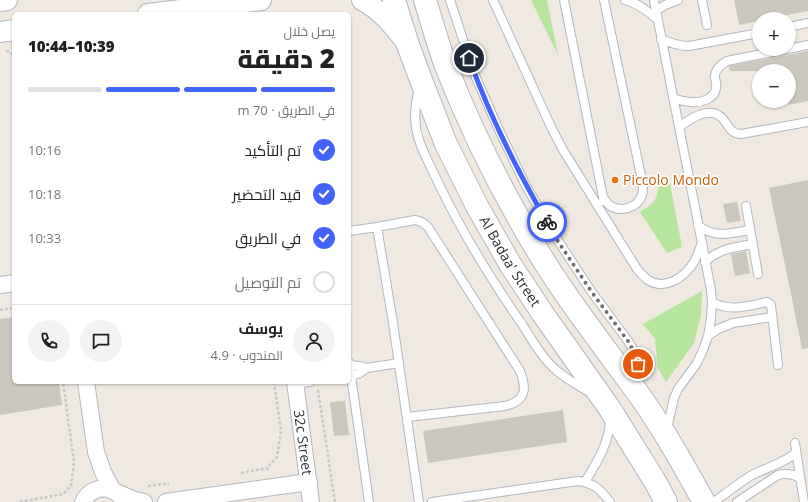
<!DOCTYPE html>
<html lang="ar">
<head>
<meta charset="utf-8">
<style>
	:root { --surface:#fff; --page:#f2f2f2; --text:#202124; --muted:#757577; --line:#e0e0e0; --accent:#4264fb }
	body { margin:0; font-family:"Open Sans",Cairo,sans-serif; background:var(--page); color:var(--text); direction:rtl; height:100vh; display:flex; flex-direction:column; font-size:15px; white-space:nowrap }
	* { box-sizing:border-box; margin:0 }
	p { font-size:13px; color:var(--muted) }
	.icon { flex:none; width:22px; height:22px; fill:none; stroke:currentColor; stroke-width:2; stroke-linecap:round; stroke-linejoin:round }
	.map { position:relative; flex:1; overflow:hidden; direction:ltr }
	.details { position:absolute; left:12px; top:12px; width:339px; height:372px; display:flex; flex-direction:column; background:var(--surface); border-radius:6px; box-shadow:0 1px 3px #0004; direction:rtl }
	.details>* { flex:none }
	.fabs { position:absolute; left:752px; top:12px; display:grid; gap:8px }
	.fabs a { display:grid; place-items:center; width:44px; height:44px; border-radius:50%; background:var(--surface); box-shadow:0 1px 3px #0004; font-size:20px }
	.pin { position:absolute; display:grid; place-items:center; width:34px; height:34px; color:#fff; margin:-17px; border:2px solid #fff; border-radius:50%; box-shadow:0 1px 4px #0007 }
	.courier { position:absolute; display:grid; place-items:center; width:40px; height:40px; margin:-20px; border:3px solid #4264fb; border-radius:50%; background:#fff; color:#222; box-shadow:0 1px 5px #0007 }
	.head em { font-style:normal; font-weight:800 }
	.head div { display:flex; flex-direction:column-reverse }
	.head { display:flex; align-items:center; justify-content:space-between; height:68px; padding:0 16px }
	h1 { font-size:26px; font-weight:800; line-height:30px }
	.bar { display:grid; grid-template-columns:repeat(4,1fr); gap:6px 4px; align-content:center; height:48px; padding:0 16px }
	.bar i { height:5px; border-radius:3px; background:var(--line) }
	.bar .active { background:var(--accent) }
	.bar p { grid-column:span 4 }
	.line { display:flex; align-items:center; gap:10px; padding:0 16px; border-top:1px solid var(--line) }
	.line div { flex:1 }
	.round { display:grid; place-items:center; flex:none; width:42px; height:42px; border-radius:21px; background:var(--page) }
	ol { padding:0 16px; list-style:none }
	li { display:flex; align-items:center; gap:12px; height:44px }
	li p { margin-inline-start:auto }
	li .icon { padding:4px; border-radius:50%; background:var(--accent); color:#fff; stroke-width:4 }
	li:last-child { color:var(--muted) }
	li i { width:22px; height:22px; border:2px solid var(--line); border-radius:50% }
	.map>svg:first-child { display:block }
</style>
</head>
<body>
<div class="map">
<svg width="808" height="502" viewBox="0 0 808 502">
	<rect width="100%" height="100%" fill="#efe9e1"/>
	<!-- green -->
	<path fill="#b6e59e" d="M531,0H547L558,55Z
		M670,183L682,247L667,253L640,212C651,205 658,201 658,187Z
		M702,291L701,315L694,343L666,382L658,368L655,339L643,324Z"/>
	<!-- building -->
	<path fill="#cbc7bf" d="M734,0H808V11L767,19H759V21L739,25Z
		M808,51V101L789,105V71H730L729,66Z
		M808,180V348L802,349L790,289L769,188Z
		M737,202L741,221L727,223L723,204Z
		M746,251L750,273L735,276L731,254Z
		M14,317V382H59L62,405L0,415V319Z
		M345,401L349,435L334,436L330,402Z
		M563,410L567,442L428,463L423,431Z"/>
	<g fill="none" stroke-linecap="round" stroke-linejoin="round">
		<!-- service casing -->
		<g stroke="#b4b7c1" stroke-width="10">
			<path id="service" d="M450,0L474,73L499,130L526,186L557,239L591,291L628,341L635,352L638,364L640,387
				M493,0L552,129L563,150L637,269C640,273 644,277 648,280C665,291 685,277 694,262C697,257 699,251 701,245
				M564,0L603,197V201
				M625,0C638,3 648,11 658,20
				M654,0L702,243L711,290L712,302L711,319L708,336L703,350L697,363L678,389L674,398L667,429
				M702,0L707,25
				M656,11L665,5L678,0
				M789,27L808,23
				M661,39C670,43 678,46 689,46L759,33
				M419,89C415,105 413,120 418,137C422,151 430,165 436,178C460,229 490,278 522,324C532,340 542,358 556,370C566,379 578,385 589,392
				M673,98C679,100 685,102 691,102C701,103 715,99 716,88C717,84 716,82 715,78C714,70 720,65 727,61L808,45
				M679,127C690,119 710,105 722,118C729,125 729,133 741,134L808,122
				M603,197C605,200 607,203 609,205C620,213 638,208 642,195C643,192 643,188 643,185L604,0
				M746,206L758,274
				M698,225C715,239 731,233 750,230
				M377,227L415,220C421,221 424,223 428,227L520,371C527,389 526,401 505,406L407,417
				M349,231L377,227L393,323L419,502
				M705,262C720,248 733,248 753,244
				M712,302C729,312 749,306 767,302L771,305L778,365
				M708,336L718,329L733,323L772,317
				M349,362L369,502
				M349,365L359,366L367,368
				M349,377L360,373L367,368L399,363
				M295,384L310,382
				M795,443L804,502
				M585,482C597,462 610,442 610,418
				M432,502L578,481C594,483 601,490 610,502
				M714,502C726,493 739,483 752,475C768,467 782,464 796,453
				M737,502L778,475C786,473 793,474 800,478"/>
		</g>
		<!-- minor casing -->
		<g stroke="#b4b7c1" stroke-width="18">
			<g id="minor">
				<path d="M0,285L14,283"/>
				<path d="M86,382L96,452L103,472L113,491"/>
				<path id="s1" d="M295,382L311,502"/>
				<path d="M116,492L135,500L144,502"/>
				<path d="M83,502C92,484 115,484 124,502"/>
				<path d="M166,502L309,482"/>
			</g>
		</g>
		<!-- tertiary casing -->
		<g stroke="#b4b7c1" stroke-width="22">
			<path id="tertiary" d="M362,0C382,11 392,24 406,42
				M0,1L7,0
				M148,14L261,0
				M0,32L14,30"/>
		</g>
		<!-- secondary casing -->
		<g stroke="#b4b7c1" stroke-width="24">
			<g id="secondary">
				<path id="s2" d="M394,0L408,45L421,80L446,144L477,206L510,264L543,314L610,409L656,483L666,502"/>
				<path d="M425,0C432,22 438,45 446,66C473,135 506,200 545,263C574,309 608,352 640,396C664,430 684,466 704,502"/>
			</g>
		</g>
		<!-- path -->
		<path stroke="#c9c9c9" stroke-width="2.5" stroke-dasharray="3 2" stroke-linecap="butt" d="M6,51L10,52L14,57
			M0,310L14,308
			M318,390L335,502
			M268,470L267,468L277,457L281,431L274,382
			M241,473L267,468
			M148,486L169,483
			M20,502L63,494L71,486L74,462L63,382"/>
		<!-- service -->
		<use href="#service" stroke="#fff" stroke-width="8"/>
		<!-- minor -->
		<use href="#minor" stroke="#fff" stroke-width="16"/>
		<!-- tertiary -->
		<use href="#tertiary" stroke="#fff" stroke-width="20"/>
		<!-- secondary -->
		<use href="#secondary" stroke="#fff" stroke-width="22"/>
	</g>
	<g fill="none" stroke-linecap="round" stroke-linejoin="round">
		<!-- done -->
		<path stroke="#726f6d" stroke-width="4" stroke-dasharray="0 7.2" d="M547,222L557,240L591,291L628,341L634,352L638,364"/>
		<!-- route -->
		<path stroke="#4264fb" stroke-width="5" d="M469,58C489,115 517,170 547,222"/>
	</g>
	<!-- markers -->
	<circle fill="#e8710a" stroke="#fff" stroke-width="1.5" cx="615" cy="180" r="4"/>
	<g text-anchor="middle" stroke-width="3.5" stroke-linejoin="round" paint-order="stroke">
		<!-- food labels -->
		<g font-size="14" fill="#c56008" stroke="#fff" text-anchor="start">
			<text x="623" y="185">Piccolo Mondo</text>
		</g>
		<!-- street labels -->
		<g font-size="14" fill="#2e2e2e" stroke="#fff">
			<text dy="5" stroke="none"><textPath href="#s2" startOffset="287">Al Badaa' Street</textPath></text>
			<text dy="5" stroke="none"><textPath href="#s1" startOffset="61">32c Street</textPath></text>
		</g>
	</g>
</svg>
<div class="fabs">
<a>+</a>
<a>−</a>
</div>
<div class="pin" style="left:638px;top:364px;background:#ea580c"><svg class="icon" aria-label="bag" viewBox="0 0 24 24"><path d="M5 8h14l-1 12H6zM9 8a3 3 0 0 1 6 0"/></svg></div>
<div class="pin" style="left:469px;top:58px;background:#1f2937"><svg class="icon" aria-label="home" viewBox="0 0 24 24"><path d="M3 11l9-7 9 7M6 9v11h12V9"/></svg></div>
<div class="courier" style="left:547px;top:222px"><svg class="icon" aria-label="bike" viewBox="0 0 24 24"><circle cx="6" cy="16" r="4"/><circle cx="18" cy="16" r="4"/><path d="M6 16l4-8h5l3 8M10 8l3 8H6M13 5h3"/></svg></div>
<section class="details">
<div class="head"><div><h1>2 دقيقة</h1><p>يصل خلال</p></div><em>10:39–10:44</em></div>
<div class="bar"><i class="active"></i><i class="active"></i><i class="active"></i><i></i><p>في الطريق · 70 m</p></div>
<ol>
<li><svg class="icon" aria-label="check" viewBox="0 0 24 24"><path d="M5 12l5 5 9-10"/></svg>تم التأكيد<p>10:16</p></li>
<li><svg class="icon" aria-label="check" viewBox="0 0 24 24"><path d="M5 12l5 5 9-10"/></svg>قيد التحضير<p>10:18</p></li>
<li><svg class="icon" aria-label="check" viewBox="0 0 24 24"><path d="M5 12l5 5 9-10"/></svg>في الطريق<p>10:33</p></li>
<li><i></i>تم التوصيل</li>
</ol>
<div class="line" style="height:72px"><a class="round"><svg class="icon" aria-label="person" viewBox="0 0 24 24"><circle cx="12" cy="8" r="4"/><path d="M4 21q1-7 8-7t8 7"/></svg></a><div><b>يوسف</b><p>المندوب · 4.9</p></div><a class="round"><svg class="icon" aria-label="chat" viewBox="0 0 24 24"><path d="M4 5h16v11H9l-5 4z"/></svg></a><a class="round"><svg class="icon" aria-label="phone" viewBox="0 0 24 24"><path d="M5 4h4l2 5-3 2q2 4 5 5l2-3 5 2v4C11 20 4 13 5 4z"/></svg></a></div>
</section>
</div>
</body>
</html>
